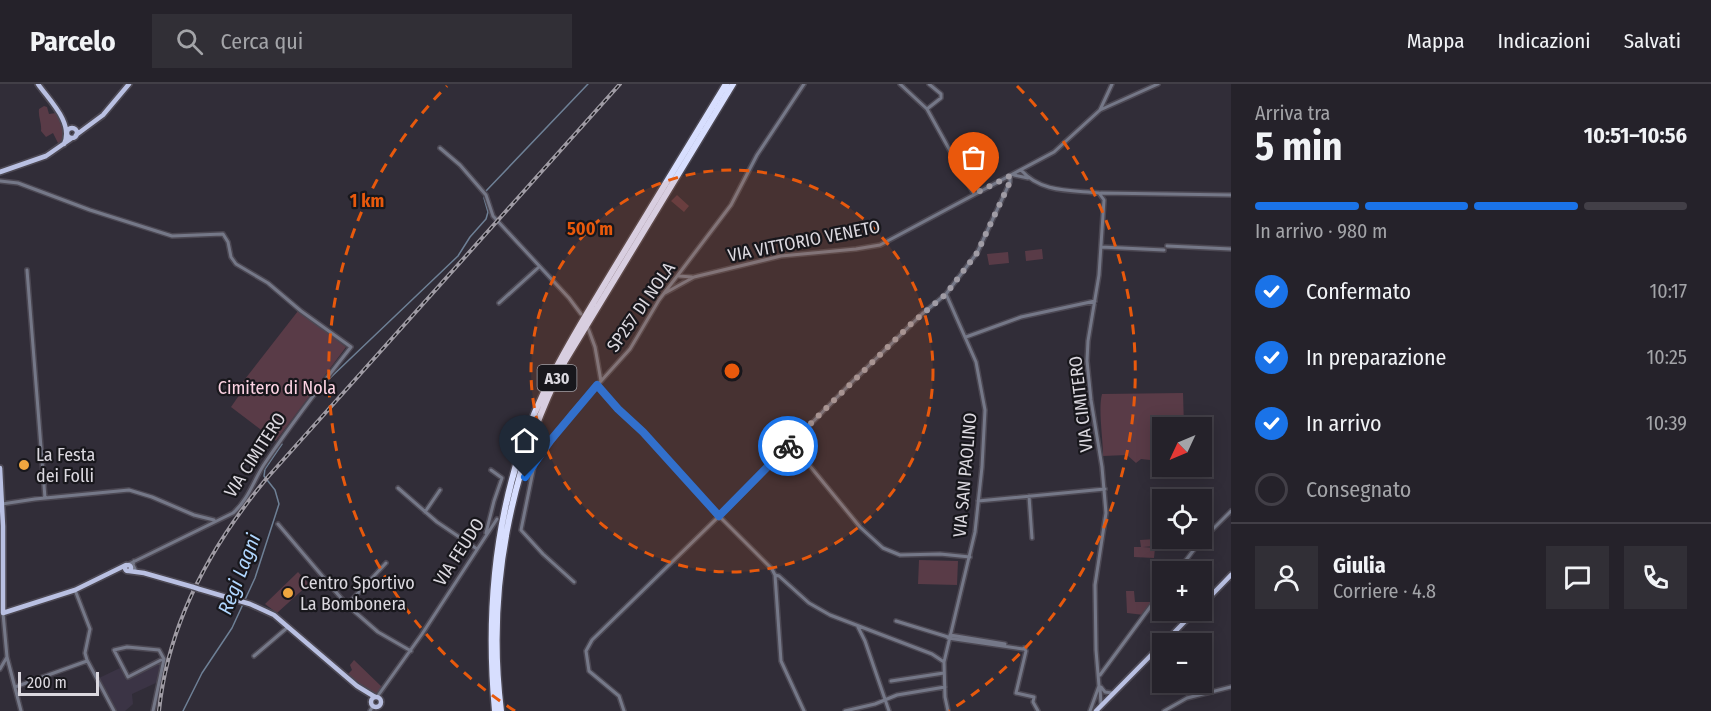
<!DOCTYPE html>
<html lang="it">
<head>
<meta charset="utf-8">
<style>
	:root { --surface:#25222a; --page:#312f36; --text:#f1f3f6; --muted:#a3a4a8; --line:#423f47; --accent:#1a73e8 }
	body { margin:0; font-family:"Fira Sans Condensed",sans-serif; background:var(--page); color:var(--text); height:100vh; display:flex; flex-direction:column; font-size:22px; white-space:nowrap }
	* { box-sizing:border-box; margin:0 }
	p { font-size:20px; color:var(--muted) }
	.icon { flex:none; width:33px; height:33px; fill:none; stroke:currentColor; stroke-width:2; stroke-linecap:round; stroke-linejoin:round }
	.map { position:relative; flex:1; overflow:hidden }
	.side { display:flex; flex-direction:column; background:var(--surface); width:480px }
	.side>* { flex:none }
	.needle { width:39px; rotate:226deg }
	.tools { position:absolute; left:1152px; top:333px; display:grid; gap:12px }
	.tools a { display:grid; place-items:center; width:60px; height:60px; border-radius:0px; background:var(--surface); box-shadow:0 3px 15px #0003,0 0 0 2px var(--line); font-size:30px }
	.scale { position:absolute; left:18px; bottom:15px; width:81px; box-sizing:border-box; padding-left:6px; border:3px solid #dbd8df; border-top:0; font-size:16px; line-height:21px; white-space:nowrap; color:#dbd8df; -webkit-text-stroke:4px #18171c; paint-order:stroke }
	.pin { position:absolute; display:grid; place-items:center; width:51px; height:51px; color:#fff; margin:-62px -26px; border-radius:50% 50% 50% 0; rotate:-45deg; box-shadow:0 0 6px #0007 }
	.pin .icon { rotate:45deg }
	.courier { position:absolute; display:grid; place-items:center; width:60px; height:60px; margin:-30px; border:4px solid #1a73e8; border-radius:50%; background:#fff; color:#222; box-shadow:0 2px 8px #0007 }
	.headline em { font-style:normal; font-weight:700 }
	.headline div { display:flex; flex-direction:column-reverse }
	.headline { display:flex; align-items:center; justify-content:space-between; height:102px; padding:0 24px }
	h1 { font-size:39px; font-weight:700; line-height:45px }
	.bar { display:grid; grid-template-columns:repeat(4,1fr); gap:9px 6px; align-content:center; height:72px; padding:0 24px }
	.bar i { height:8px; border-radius:4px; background:var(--line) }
	.bar .current { background:var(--accent) }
	.bar p { grid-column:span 4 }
	.line { display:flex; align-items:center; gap:15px; padding:0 24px; border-top:2px solid var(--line) }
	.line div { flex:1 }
	.round { display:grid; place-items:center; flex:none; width:63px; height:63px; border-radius:0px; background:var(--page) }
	ol { padding:0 24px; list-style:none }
	li { display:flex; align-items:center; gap:18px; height:66px }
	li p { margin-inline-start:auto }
	li .icon { padding:6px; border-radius:50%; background:var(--accent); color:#fff; stroke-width:4 }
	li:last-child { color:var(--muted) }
	li i { width:33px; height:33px; border:3px solid var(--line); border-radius:50% }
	header { display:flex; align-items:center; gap:36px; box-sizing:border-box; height:84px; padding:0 30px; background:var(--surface); border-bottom:2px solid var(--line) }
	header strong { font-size:28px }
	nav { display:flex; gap:33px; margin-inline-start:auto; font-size:21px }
	.search { width:420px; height:54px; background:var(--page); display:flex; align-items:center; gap:15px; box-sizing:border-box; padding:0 21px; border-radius:0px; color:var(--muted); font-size:22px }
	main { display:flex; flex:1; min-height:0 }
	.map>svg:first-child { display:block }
</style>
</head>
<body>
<header>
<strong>Parcelo</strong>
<div class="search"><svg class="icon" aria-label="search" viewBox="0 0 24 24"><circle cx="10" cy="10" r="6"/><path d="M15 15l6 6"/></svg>Cerca qui</div>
<nav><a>Mappa</a><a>Indicazioni</a><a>Salvati</a></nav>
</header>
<main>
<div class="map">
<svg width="1231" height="627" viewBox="0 0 1231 627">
	<rect width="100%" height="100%" fill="#312d38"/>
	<!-- built -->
	<path fill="#3b3445" d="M162,578L158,598L132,610L133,620L125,627H117L99,594L122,583L127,595Z"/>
	<!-- green -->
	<path fill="#593b47" d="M44,22L47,23L49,30L56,29L64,45L63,56L59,61L53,49L46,53L41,47C42,39 38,33 39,25Z
		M677,111L689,122L684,128L671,117Z
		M1042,165L1043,175L1026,177L1025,167Z
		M1008,168L1009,179L989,181L987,170Z
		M298,227L346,263L276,357L231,323L242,307L238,304Z
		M1183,309L1184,343L1162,344V372L1150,376L1141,375L1136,379L1127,371L1103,372C1103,354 1098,325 1102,310Z
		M1156,455L1155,462L1143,463L1155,464L1154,474L1134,473V463H1141L1140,456Z
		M919,476L958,477L957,501L918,500Z
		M298,488L309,500L277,529L265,520Z
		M1126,507H1134L1135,518H1153L1144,531L1127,529Z
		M354,576L382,603L377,609L374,610L364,605L348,590L352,586L350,581Z"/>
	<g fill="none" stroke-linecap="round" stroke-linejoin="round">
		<!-- stream -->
		<path stroke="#6e8096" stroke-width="1.5" d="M329,295L458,172L470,153L486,135L488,128L484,114L486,107L588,0
			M183,627L202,589L232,544L255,494L279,420L275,406L264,392L265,385L282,360"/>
		<!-- minor casing -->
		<g stroke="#4c4853" stroke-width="6">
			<path id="minor" d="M900,0L927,25L974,110
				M927,25L941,14V10L929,0
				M1100,26L1112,0
				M440,64L460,81L486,111L493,132L569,214L581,230
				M1021,86C1041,109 1071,106 1099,109L1104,116L1099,191L1088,257L1087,277L1091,316L1102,383L1106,429L1095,501L1096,566L1099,602L1090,627
				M1014,91L1028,94
				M0,97L18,99L90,126L172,152L223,150L228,158L231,173L236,180L268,199L301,227L351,263C321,301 292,339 265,379C254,395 249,415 233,429L127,481
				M1101,109L1231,111
				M1167,162L1231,165
				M1101,163L1164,166
				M27,186L45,414
				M679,192L692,193
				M665,209L694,193L781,172L856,165L880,161L1054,68L1100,26L1158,0
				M946,210L976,278L985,326L982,383L975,448L944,578L945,613L948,627
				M499,219L539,183
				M588,244L595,263L601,297
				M966,253L1021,233L1095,217
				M597,301L618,325L643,348L719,432L772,485L775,491L781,577L804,627
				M791,359L860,443L883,464L900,471L940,470L970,473
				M534,382L521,446L543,470L574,498
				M525,393L572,329L630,265L659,216L731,121L757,71L804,0
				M398,404L437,438L477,465
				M1029,412L1032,454
				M978,417L1105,405
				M2,420L35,415L129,406L152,413L194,431L214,436
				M425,428L440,406
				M278,440L347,521L378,548L411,567
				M486,449L494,417L502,394L491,386
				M134,477L133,481L135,485
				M1177,488L1199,459L1231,427
				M775,491L779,492L809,519L830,531L932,570L944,578
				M75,506L90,545L85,569L87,576L114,627
				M347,521L386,479
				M3,529L7,573L21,627
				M896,537L948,553
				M858,543L865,557L889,627
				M950,551L1005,560
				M948,554L1023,565
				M1024,564L1026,567L1016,609L1034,613L1033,618L1038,627
				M254,572L288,543
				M0,585L7,573
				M1100,591L1162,507
				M891,597L944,589
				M15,603L87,577
				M1100,603L1101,621
				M1101,603L1105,608L1112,609
				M377,613L422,550L497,435
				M153,627L164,575L159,566L127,563L114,566L128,593L161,576
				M370,627L373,622
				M624,627L619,612L589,587L586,567L592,556L749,403L851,299L922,230L946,210L977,169L1010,98V92
				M845,627L875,620L897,611L945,603
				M1164,627L1187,614L1231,603"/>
		</g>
		<!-- major casing -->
		<g stroke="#4c4853" stroke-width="8">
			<path id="major" d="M38,0C49,16 74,39 64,60
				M67 49a5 5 0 1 1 10 0a5 5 0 1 1-10 0Z
				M76,51L103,31L129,0
				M0,88L46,72L72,54
				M0,384L3,442V529L75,506L126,481
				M125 484a3 3 0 1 1 6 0a3 3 0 1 1-6 0Z
				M129,487L144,489L193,503
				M199,505L250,520L274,531L357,602L375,613
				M1202,521L1231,491
				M1163,560L1196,526
				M371 618a5 5 0 1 1 10 0a5 5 0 1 1-10 0Z
				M1096,627L1162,560"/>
		</g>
		<!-- highway casing -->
		<g stroke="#4c4853" stroke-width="9">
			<path id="highway" d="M495,627C487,541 493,454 519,371C540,304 577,246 613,186C650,124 688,62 726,0
				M501,627C486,507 510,385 565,277L733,0"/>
		</g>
		<!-- minor -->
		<use href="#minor" stroke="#757888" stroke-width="3"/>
		<!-- major -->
		<use href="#major" stroke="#b9c0e2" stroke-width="4.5"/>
		<!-- highway -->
		<use href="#highway" stroke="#d7defe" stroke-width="6"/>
		<!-- rail casing -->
		<g stroke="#9f9ba4" stroke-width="4">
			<path id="rail" d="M159,627C168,539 212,460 267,394L620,0"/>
		</g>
		<!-- rail -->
		<use href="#rail" stroke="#18171c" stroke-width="1.5" stroke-dasharray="4.5" stroke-linecap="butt"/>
		<!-- major-bridge casing -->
		<g stroke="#4c4853" stroke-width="8" stroke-linecap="butt">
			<path id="major-bridge" d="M193,503L199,505"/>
		</g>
		<!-- major-bridge -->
		<use href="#major-bridge" stroke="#b9c0e2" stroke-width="4.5"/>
	</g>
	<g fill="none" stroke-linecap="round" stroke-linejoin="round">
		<!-- done -->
		<path stroke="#a09ca5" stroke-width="6" stroke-dasharray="0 10.8" d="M788,362L912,239L946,210L977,169L1010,98V92L974,110"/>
		<!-- route -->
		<path stroke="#1a73e8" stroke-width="8" d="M525,393L550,357L597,301L618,325L643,348L719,432L788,362"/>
	</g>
	<!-- distance rings -->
	<circle cx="732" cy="287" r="201" fill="#e8590c" fill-opacity=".12"/>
	<g fill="none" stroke="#e8590c" stroke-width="3" stroke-dasharray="10 8">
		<circle cx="732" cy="287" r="201"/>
		<path d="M515 627A403 403 0 0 1 447 2M1017 2A403 403 0 0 1 949 627"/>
	</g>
	<!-- markers -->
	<g fill="#f0a63f" stroke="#18171c" stroke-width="2">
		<circle cx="24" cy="381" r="6"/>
		<circle cx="288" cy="509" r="6"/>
	</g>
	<g text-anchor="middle" stroke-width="4.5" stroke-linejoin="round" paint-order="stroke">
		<!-- shield labels -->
		<rect fill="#18171c" stroke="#a09ea4" stroke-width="1.5" x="537.5" y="281" width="39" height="26" rx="4.5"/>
		<g font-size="16" font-weight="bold" fill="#dbd8df">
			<text x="557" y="300">A30</text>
		</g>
		<!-- street labels -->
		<g font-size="18" fill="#dbd8df" stroke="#18171c">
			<text transform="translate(804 157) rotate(-11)" y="6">VIA VITTORIO VENETO</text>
			<text transform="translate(641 223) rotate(-55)" y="6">SP257 DI NOLA</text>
			<text transform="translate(1081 320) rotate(-97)" y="6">VIA CIMITERO</text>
			<text transform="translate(255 371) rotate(-57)" y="6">VIA CIMITERO</text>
			<text transform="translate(965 391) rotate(-85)" y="6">VIA SAN PAOLINO</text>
			<text transform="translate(459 468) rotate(-57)" y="6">VIA FEUDO</text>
		</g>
		<!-- park labels -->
		<g font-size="18" fill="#fdd3e3" stroke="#18171c">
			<text x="277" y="310">Cimitero di Nola</text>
		</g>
		<!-- poi labels -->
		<g font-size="18" fill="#dbd8df" stroke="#18171c" text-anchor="start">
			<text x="36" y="377">La Festa<tspan x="36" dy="21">dei Folli</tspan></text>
			<text x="300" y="505">Centro Sportivo<tspan x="300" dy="21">La Bombonera</tspan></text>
		</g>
		<!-- water labels -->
		<g font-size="20" font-style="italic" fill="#b0d6fe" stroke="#18171c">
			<text transform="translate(239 490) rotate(-69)" y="7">Regi Lagni</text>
		</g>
	</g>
	<circle cx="732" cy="287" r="9" fill="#e8590c" stroke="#18171c" stroke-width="3"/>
	<g font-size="18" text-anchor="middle" font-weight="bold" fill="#e8590c" stroke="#18171c" stroke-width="4.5" stroke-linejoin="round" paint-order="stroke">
		<text x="367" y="123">1 km</text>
		<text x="590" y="151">500 m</text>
	</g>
</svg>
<div class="tools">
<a><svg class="needle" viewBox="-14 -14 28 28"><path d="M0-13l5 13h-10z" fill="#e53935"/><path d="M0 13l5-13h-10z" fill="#a3a4a8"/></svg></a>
<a><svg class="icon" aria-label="locate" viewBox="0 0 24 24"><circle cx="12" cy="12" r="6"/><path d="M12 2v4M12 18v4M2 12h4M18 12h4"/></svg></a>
<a>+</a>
<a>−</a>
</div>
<div class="scale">200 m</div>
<div class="pin" style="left:974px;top:110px;background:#ea580c"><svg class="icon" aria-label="bag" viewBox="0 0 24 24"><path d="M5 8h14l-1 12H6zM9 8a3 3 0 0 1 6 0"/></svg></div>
<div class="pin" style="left:525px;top:393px;background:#1f2937"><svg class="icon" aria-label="home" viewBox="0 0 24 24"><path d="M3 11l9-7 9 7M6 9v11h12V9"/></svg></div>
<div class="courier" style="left:788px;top:362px"><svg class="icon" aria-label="bike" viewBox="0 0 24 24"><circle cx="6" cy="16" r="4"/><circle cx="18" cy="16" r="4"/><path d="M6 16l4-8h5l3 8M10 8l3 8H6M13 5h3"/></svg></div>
</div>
<section class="side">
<div class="headline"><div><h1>5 min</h1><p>Arriva tra</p></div><em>10:51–10:56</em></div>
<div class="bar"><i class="current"></i><i class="current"></i><i class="current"></i><i></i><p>In arrivo · 980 m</p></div>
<ol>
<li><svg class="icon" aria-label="check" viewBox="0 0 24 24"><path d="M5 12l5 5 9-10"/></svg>Confermato<p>10:17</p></li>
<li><svg class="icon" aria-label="check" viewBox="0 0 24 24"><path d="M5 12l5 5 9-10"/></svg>In preparazione<p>10:25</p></li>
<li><svg class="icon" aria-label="check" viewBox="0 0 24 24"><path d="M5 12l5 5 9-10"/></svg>In arrivo<p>10:39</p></li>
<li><i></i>Consegnato</li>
</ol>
<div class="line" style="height:108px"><a class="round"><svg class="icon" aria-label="person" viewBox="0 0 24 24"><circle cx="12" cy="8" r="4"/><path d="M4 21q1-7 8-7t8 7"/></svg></a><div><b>Giulia</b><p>Corriere · 4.8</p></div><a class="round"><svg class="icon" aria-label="chat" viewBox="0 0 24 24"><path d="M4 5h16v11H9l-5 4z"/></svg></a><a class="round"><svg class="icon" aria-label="phone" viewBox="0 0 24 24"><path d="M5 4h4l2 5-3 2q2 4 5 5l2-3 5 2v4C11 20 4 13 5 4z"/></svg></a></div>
</section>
</main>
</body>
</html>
